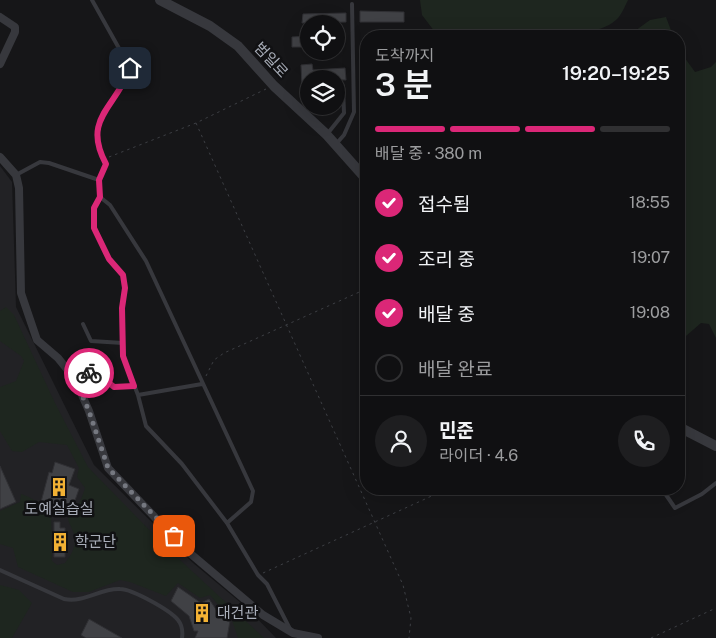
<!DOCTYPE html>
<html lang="ko">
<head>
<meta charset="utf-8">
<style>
	:root { --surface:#101012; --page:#1e1e20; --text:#f1f3f6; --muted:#9c9d9f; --line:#303032; --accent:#db2777 }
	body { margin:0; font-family:"Public Sans","Noto Sans KR",sans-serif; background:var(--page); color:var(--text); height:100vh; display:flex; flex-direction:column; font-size:19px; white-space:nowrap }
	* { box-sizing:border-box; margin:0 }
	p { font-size:16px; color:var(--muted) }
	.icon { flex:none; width:28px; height:28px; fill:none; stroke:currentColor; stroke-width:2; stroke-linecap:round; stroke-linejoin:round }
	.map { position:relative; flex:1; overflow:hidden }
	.panel { position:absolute; left:360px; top:30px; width:325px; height:465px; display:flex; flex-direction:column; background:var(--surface); border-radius:20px; box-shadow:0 5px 20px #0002,0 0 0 1px var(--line) }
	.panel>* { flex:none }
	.buttons { position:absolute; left:300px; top:15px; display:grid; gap:10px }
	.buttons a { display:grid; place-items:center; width:45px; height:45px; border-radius:50%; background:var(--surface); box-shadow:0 5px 20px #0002,0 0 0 1px var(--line); font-size:25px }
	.pin { position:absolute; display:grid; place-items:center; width:42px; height:42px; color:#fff; margin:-21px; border-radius:10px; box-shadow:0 2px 8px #0006 }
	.courier { position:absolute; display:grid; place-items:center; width:50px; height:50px; margin:-25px; border:4px solid #db2777; border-radius:50%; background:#fff; color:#222; box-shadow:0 1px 6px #0007 }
	.headline em { font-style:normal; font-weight:600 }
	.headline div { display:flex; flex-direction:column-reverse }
	.headline { display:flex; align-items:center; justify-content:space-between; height:85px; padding:0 15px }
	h1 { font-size:32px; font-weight:600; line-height:38px }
	.bar { display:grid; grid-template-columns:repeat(4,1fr); gap:8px 5px; align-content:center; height:60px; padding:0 15px }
	.bar i { height:6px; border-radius:4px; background:var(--line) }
	.bar .active { background:var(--accent) }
	.bar p { grid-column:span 4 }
	.line { display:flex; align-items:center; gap:12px; padding:0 15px; border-top:1px solid var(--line) }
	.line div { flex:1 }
	.round { display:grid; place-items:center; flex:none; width:52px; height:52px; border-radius:26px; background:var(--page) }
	ol { padding:0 15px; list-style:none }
	li { display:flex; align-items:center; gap:15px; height:55px }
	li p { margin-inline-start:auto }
	li .icon { padding:5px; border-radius:50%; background:var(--accent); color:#fff; stroke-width:4 }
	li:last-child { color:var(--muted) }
	li i { width:28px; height:28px; border:2px solid var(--line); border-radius:50% }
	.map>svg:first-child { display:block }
</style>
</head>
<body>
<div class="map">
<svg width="716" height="638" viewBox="0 0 716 638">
	<rect width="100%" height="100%" fill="#161618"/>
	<!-- built -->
	<path fill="#222225" d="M0,166L12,182L16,307L94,465L193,563L247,608L276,638H0Z"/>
	<!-- green -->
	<path fill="#1e261f" d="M420,0H628C625,6 621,16 616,20C590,45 476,36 438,36L422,15Z
		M666,17L673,36H628L650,20Z
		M679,50L695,72L711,67L716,62V338L709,324L701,323L679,342Z
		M6,307L14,315L55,403L88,467L165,546L264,638H238L229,611L220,607L210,595L200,598L178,583L166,596L130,582L120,580L89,592H73L18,567L13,548L0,544V511L20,502L21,494C33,498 40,504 51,510L52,561L57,565L65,563C88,535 63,525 69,514C70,511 75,508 77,506C81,501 83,494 85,488L77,477L79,468L67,445L39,442L22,452L12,451L0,431V387L16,381L24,361L21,356L0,341V311Z
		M0,585L19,590L32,603L12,638H0Z"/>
	<!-- building -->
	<path fill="#404145" stroke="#303034" d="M360,11L404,12V22H360Z
		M346,13V22L302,23L303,14Z
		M309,36V47H292V37Z
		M312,64L313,70L345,68L346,80L309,79V86H302L301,65Z
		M55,462L75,469L69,485L79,489L73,506L63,502L60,509L41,502L49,472L52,473Z
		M0,466L16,502L0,509Z
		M54,522H60V528H65V557H54Z
		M178,587L201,603L209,599L219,614L225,611L230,621L227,638H195L198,631H194L189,616L171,601Z
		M89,619L122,638H86L81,635Z"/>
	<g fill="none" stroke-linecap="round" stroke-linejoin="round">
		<!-- path -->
		<path stroke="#3d3f44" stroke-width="1" stroke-dasharray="2.5 4" stroke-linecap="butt" d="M196,123L403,585L411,618L409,638
			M109,157L196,123L266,89
			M206,376L214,360L224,353L366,289
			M263,573L447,489
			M651,638L716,608"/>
		<!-- service -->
		<path stroke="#37383d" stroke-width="4" d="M92,0L130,68C117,107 81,118 106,164L99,180L100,197L110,205L146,261L253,491L251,502L227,523L258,575L267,584L290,629
			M328,133L344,113L343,86
			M336,144L344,135L354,112L352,4
			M16,175L40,162L49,163L99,180
			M100,197L94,208V228L109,259L123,275L125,288L122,308L123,356L138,395L146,426L182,464L227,523
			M83,324L91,341L123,343
			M75,379L95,371L114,387L134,386
			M138,395L202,384
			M662,489L675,508L702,494L716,483
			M0,570L64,599C85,603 100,588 120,589C132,589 170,610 178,620C182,625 183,631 182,638"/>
		<!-- minor -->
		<path stroke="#37383d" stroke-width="8" d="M0,17L15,27V32L0,64
			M0,157L16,175L19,188L21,293L37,340L58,358L75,379L89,411L108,468L185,549L263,615L293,633L318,638"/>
		<!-- tertiary -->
		<path stroke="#37383d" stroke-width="10" d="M160,0L210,26L238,46L274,86L326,134L366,179
			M679,427L716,446"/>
	</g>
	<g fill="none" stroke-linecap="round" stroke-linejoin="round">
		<!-- done -->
		<path stroke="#757880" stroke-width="5" stroke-dasharray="0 9" d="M89,373L75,379L89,411L108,468L174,536"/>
		<!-- route -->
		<path stroke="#db2777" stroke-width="6" d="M89,373L95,371L114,387L134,386L123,356L122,308L125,288L123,275L109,259L94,228V208L100,197L99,180L106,164C81,118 117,107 130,68"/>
	</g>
	<!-- icons -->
	<defs>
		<g id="building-bare" transform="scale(1.5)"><path d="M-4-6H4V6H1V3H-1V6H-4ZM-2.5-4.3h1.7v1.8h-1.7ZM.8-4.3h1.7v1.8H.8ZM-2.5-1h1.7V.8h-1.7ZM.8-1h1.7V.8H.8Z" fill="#f2b134" stroke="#111113" stroke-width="2.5" paint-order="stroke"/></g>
	</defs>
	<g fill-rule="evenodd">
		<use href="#building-bare" x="59" y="487"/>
		<use href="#building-bare" x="60" y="542"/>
		<use href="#building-bare" x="202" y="613"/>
	</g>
	<g text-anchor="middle" stroke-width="5" stroke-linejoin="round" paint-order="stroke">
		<!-- street labels -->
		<g font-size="15" fill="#a8adb8" stroke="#111113">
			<text transform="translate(271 60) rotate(47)" y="5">범일로</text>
		</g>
		<!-- poi labels -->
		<g font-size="15" fill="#a8adb8" stroke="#111113" text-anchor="start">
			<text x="59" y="514" text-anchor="middle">도예실습실</text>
			<text x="75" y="547">학군단</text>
			<text x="217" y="618">대건관</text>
		</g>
	</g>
</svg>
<div class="buttons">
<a><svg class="icon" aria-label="locate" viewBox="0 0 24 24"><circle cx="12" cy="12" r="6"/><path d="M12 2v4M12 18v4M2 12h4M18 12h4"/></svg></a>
<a><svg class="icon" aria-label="layers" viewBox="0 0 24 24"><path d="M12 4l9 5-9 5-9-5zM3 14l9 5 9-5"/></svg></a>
</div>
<div class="pin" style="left:174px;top:536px;background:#ea580c"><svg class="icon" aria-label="bag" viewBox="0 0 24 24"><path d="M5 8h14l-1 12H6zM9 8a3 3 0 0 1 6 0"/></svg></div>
<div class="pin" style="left:130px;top:68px;background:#1f2937"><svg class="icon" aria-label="home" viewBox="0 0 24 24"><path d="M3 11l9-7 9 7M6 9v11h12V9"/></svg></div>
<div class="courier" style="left:89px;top:373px"><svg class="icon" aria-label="bike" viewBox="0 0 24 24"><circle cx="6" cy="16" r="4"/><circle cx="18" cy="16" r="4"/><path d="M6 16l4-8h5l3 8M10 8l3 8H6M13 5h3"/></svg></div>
<section class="panel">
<div class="headline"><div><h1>3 분</h1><p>도착까지</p></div><em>19:20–19:25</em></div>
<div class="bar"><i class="active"></i><i class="active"></i><i class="active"></i><i></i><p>배달 중 · 380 m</p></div>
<ol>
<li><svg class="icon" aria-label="check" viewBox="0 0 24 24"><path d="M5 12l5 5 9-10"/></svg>접수됨<p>18:55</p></li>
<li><svg class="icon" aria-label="check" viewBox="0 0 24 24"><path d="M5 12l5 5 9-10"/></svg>조리 중<p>19:07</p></li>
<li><svg class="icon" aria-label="check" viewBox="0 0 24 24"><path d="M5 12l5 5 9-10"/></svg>배달 중<p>19:08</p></li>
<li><i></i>배달 완료</li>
</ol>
<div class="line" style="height:90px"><a class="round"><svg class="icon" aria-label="person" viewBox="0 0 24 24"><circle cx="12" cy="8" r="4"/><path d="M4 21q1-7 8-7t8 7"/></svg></a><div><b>민준</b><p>라이더 · 4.6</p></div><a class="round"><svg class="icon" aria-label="phone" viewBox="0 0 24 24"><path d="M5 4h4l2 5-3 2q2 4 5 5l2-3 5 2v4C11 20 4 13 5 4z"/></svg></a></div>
</section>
</div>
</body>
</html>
